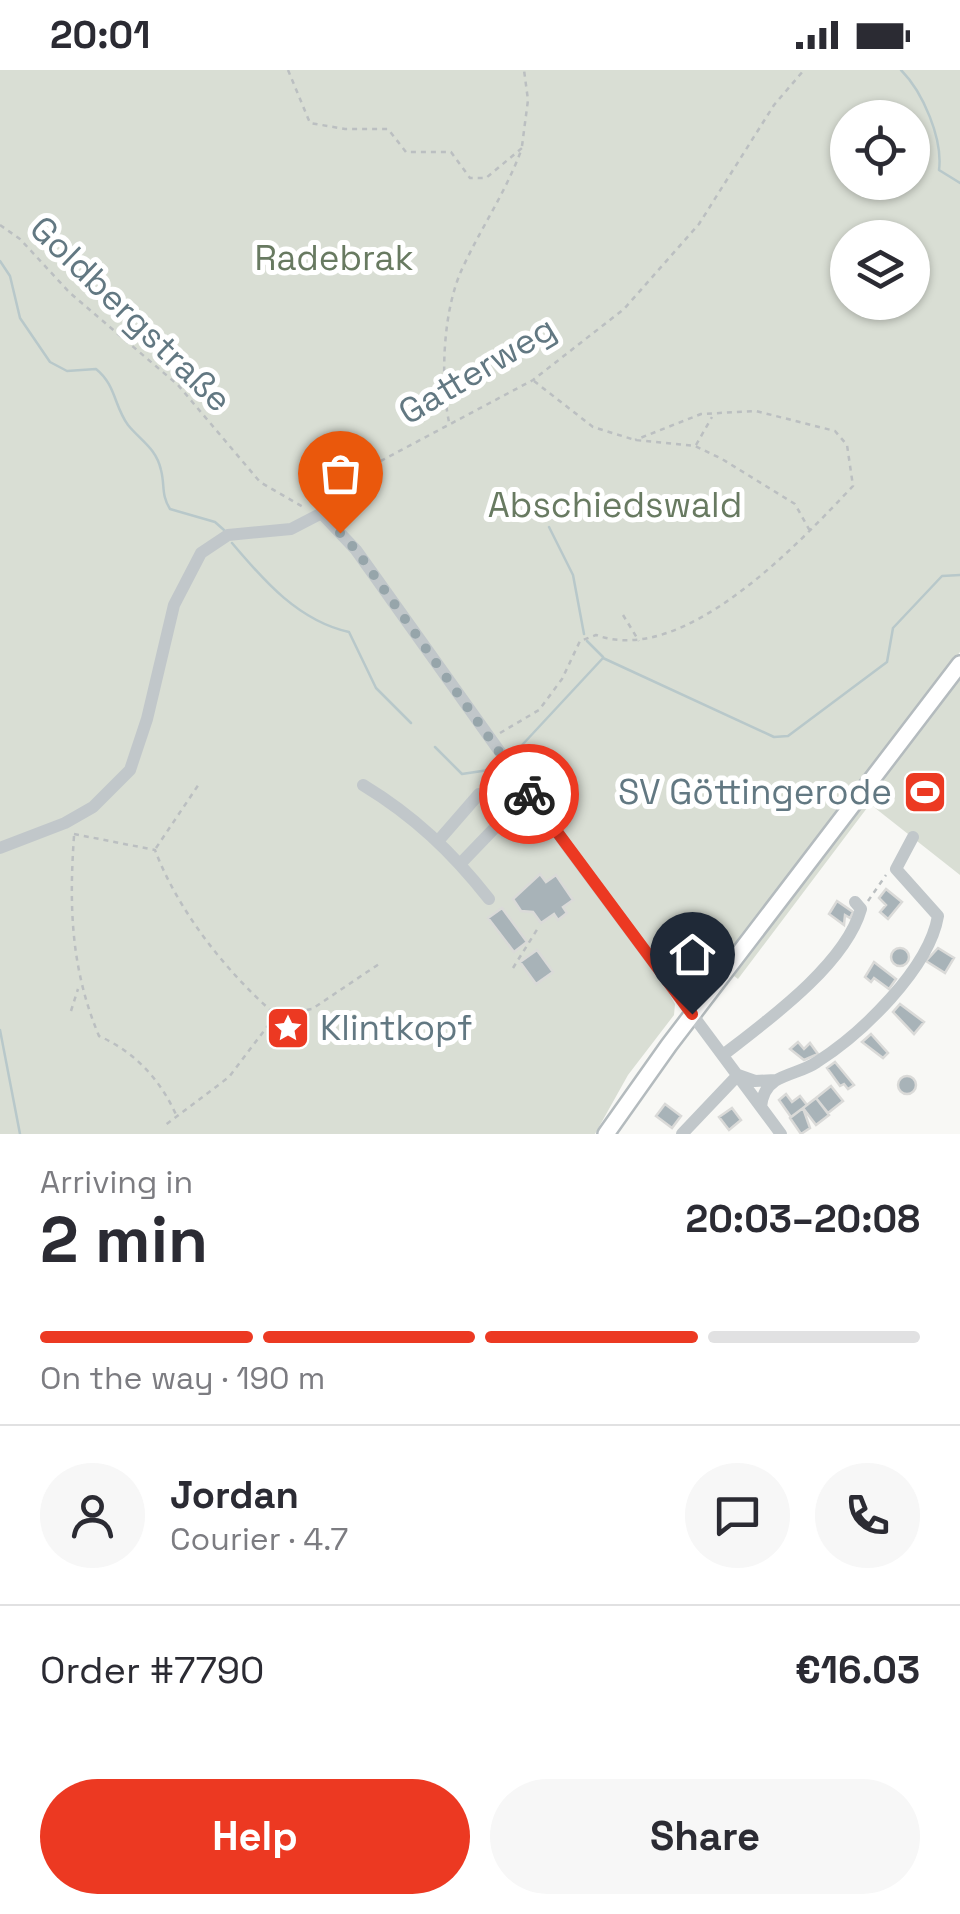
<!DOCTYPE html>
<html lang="en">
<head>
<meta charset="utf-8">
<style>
	:root { --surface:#fff; --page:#f7f7f7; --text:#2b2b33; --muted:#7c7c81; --line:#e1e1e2; --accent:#ec3922 }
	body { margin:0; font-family:"Space Grotesk",sans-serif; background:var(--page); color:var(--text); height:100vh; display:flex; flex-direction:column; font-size:38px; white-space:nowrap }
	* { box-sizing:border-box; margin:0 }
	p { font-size:32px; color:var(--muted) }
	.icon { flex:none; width:55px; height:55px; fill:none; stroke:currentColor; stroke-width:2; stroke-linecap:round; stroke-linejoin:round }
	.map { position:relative; height:1064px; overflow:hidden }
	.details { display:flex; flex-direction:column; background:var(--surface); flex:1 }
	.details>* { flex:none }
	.controls { position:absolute; left:830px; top:30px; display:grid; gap:20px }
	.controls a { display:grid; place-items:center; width:100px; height:100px; border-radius:50%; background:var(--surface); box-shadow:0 2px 8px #0004; font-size:50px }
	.pin { position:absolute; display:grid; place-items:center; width:85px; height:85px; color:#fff; margin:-102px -42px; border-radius:50% 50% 50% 0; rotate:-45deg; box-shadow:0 0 10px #0007 }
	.pin .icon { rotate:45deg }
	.courier { position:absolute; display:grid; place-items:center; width:100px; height:100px; margin:-50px; border:8px solid #ec3922; border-radius:50%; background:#fff; color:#222; box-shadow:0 2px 12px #0007 }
	.headline em { font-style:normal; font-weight:800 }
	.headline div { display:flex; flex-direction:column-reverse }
	.headline { display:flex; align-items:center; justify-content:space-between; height:170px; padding:0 40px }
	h1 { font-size:65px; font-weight:800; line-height:75px }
	.bar { display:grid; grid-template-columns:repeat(4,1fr); gap:15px 10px; align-content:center; height:120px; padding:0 40px }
	.bar i { height:12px; border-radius:8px; background:var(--line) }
	.bar .active { background:var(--accent) }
	.bar p { grid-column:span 4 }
	.line { display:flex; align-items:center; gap:25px; padding:0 40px; border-top:2px solid var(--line) }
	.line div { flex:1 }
	.round { display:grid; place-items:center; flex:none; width:105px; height:105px; border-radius:52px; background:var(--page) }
	.primary-button { display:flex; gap:20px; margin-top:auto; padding:20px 40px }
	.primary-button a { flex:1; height:115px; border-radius:60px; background:var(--accent); color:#fff; font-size:40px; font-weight:800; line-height:115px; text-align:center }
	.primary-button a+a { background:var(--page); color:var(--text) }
	.status { display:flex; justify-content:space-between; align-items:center; height:70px; padding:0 50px; background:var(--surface); direction:ltr }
	.status svg { height:28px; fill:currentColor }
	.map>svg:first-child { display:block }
</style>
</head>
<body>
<div class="status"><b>20:01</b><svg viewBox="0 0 49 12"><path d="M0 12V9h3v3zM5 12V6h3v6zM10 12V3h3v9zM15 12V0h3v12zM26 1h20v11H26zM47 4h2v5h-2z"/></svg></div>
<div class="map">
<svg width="960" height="1064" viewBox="0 0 960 1064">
	<rect width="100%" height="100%" fill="#f8f8f5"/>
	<!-- green -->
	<path fill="#d9ded4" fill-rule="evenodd" d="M0,0H960V582L700,919L676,906L665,916L675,934L674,945L628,1005L595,1064H0ZM848,48H912V112H848ZM848,168H912V232H848Z
		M960,606V805L870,734L738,909L734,906Z"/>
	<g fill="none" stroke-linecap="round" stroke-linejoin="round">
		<!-- stream -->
		<path stroke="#b8c8ca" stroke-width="2.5" d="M901,0C923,22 943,69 939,100L960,113
			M0,191L10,206L20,248L50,292L67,301L96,299C116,315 114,336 128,355C141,371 156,378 161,400C165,415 161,425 170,439L215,452L224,460
			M549,457L573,505L584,564
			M232,473C264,511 299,551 349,562L376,618L411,653
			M587,571L603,587
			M435,677L462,704L502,698
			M510,688L603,588L774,667L788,666L887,592L893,558L942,506L960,505
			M0,960L20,1064"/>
	</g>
	<!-- building -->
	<path fill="#a8b3b8" stroke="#dadad8" stroke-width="2.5" d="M540,804L546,812L556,805L573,830L563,837L567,843L558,850L554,844L541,853L533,842L521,841L513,829Z
		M886,819L902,832L888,849L880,842L886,835L879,828Z
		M837,831L853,842L850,848L845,845L844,855L829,844Z
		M502,838L527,872L514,882L488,848Z
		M938,878L954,888L945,903L926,891Z
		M891 887a9 9 0 1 1 18 0a9 9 0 1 1-18 0Z
		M537,880L553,902L536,914L520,892Z
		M874,892L896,909L889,919L874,908L871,912L865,907Z
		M900,934L924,952L914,964L893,942Z
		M871,964L888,983L883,988L862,972Z
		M798,972L804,979L810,973L818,984L804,990L790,979Z
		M835,992L854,1015L848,1019L844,1014L840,1016L827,998Z
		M898 1015a9 9 0 1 1 18 0a9 9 0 1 1-18 0Z
		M831,1016L843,1031L828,1043L816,1028Z
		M786,1024L792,1032L800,1026L807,1035L791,1047L779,1030Z
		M816,1028L829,1045L816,1055L803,1038Z
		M665,1034L681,1046L672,1058L656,1046Z
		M732,1038L741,1050L729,1060L719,1047Z
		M803,1038L810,1058L801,1064L790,1048Z"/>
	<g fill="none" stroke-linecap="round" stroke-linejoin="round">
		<!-- major casing -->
		<g stroke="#b4bbbe" stroke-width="20">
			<path id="major" d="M606,1064L669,975L960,594"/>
		</g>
		<!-- path -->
		<path stroke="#bbbfc1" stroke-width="2.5" stroke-dasharray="5 5" stroke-linecap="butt" d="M288,0L310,53L345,59H388L406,82H451L470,108H486L522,78C506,122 482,156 463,197C443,238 440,309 449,352
			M522,76L528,30L524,0
			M0,155L20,169L70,223L178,315L260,412L305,438
			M534,311L593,357L635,370L695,376L722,389L795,434L810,461
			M350,366L374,393
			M696,375L712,347
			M327,436L375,394L533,310L624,239L699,154L774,35L804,0
			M623,545L639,571
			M500,663L539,640L562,609L580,571L596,565C684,597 798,474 853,416L847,375L835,361L756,341L701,344L635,370
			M74,764L155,780C178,841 227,903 276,945L229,1007L164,1056
			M74,766C69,838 71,899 99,966C135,982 161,1010 177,1047
			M156,778L199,714
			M868,831L886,805
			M513,898L538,858
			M71,941L78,919
			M277,945L312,939L379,894"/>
		<!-- minor -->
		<path stroke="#c1c7ca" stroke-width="12" d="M324,446L356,480L567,776L781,1064
			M363,715C414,746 452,782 489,829
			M439,770L479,724
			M0,778L65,753L93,737L130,700L147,649L174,535L201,483L228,465L291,459L318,445
			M461,793L511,741
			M723,985C767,951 845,895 861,839L855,832
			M761,1037C762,1026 766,1017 775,1011C788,1003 804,1001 817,992C861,964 929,899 938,846L896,799L913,767
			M682,1064L738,1005L755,1011L776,1010"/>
		<!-- major -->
		<use href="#major" stroke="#fff" stroke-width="15"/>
	</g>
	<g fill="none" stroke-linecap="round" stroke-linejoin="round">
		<!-- done -->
		<path stroke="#96a5aa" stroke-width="10" stroke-dasharray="0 18" d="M340,463L356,480L529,724"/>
		<!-- route -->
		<path stroke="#ec3922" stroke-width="12" d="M529,724L692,944"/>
	</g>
	<!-- icons -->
	<defs>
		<g id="stadium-square" transform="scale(2.25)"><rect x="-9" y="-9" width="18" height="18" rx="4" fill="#ec3922" stroke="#fff"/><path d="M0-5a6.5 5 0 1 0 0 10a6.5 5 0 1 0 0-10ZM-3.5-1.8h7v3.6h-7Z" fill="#fff"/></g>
		<g id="sight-square" transform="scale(2.25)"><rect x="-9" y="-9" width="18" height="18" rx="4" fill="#ec3922" stroke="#fff"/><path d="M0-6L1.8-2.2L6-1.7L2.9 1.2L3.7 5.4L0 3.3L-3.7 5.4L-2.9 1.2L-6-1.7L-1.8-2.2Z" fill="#fff"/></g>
	</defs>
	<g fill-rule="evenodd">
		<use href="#stadium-square" x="925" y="722"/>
		<use href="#sight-square" x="288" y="958"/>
	</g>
	<g text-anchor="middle" stroke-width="10" stroke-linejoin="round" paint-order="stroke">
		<!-- park labels -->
		<g font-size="35" fill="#687a61" stroke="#fff">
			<text x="334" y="200">Radebrak</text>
			<text x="615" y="447">Abschiedswald</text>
		</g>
		<!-- street labels -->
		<g font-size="35" fill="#627882" stroke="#fff">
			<text transform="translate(131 244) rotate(44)" y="12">Goldbergstraße</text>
			<text transform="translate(477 300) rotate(-31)" y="12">Gatterweg</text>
		</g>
		<!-- poi labels -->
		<g font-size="35" fill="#627882" stroke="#fff" text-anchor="end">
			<text x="892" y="734">SV Göttingerode</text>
			<text x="320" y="970" text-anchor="start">Klintkopf</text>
		</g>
	</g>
</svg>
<div class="controls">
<a><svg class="icon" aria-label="locate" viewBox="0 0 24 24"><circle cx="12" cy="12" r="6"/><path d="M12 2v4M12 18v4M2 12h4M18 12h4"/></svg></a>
<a><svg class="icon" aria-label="layers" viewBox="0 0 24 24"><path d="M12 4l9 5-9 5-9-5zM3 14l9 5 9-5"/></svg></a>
</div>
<div class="pin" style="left:340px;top:463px;background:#ea580c"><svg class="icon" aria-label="bag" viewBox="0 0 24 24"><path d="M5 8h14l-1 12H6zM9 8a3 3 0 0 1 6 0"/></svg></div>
<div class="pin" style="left:692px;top:944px;background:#1f2937"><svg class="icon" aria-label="home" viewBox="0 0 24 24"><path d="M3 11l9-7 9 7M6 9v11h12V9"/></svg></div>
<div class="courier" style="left:529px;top:724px"><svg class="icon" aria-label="bike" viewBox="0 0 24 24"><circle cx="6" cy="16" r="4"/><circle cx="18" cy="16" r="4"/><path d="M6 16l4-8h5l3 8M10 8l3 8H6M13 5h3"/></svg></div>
</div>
<section class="details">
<div class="headline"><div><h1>2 min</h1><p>Arriving in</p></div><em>20:03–20:08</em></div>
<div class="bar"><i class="active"></i><i class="active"></i><i class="active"></i><i></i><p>On the way · 190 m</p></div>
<div class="line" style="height:180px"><a class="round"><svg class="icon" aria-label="person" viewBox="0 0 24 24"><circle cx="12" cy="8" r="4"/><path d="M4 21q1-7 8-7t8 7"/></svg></a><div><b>Jordan</b><p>Courier · 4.7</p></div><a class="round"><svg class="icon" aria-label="chat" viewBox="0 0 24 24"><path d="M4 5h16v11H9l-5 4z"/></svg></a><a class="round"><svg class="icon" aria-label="phone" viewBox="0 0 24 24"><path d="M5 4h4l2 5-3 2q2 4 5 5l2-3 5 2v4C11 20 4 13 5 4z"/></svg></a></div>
<div class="line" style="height:130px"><div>Order #7790</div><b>€16.03</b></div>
<div class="primary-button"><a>Help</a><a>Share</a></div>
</section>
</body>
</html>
